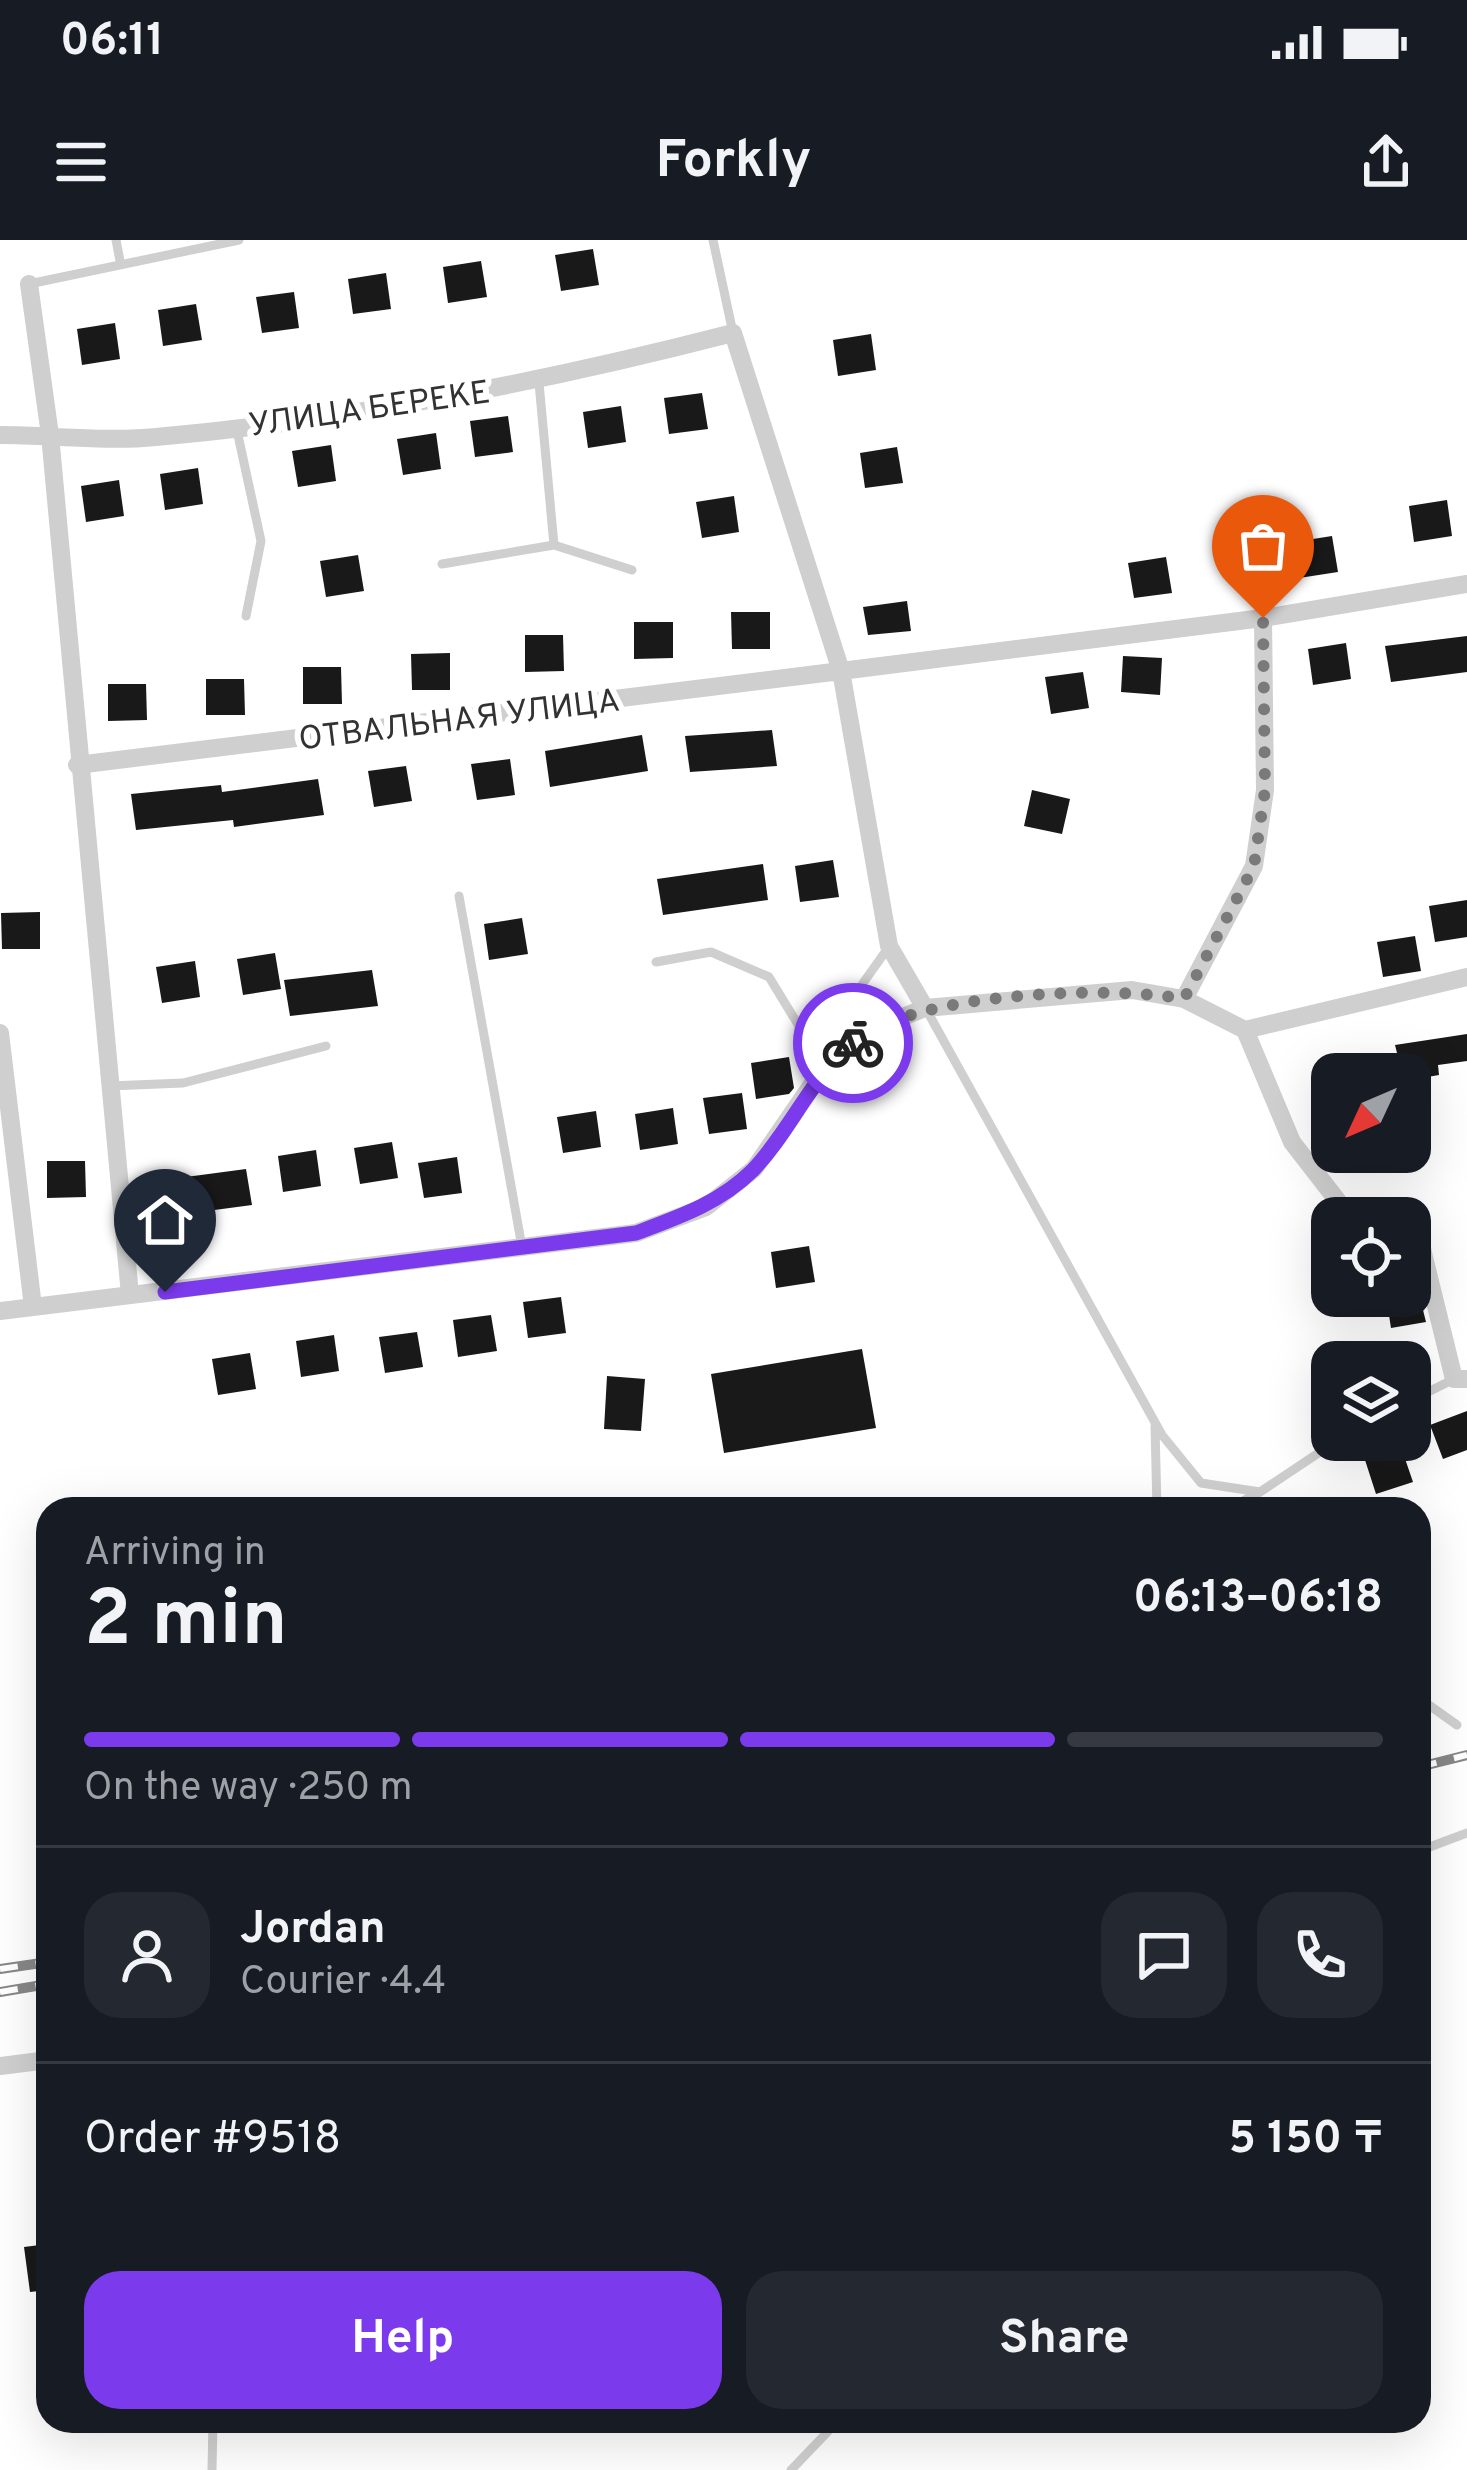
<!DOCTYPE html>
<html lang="en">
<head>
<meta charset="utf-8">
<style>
	:root { --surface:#171b24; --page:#242831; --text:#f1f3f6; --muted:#9ea1a6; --line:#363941; --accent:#7c3aed }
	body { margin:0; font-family:Overpass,sans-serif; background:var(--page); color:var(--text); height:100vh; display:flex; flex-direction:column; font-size:45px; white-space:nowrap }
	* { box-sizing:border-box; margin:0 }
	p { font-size:39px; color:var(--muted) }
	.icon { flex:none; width:66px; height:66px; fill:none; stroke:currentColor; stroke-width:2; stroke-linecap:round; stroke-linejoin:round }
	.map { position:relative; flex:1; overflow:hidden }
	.details { position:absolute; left:36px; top:1257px; width:1395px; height:936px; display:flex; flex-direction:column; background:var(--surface); border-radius:36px; box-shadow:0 12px 48px #0002 }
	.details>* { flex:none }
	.needle { width:78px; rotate:226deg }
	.controls { position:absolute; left:1311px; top:813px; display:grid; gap:24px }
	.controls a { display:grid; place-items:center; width:120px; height:120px; border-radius:24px; background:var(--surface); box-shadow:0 12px 48px #0002; font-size:60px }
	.pin { position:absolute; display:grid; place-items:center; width:102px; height:102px; color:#fff; margin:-123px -51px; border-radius:50% 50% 50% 0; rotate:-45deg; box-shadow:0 0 12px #0007 }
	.pin .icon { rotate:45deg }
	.courier { position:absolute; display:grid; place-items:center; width:120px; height:120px; margin:-60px; border:9px solid #7c3aed; border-radius:50%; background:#fff; color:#222; box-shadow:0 3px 15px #0007 }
	.summary em { font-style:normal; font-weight:700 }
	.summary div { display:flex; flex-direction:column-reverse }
	.summary { display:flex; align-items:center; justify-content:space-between; height:204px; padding:0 48px }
	h1 { font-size:78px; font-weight:700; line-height:90px }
	.bar { display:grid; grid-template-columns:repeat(4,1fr); gap:18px 12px; align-content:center; height:144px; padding:0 48px }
	.bar i { height:15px; border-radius:9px; background:var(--line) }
	.bar .selected { background:var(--accent) }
	.bar p { grid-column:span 4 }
	.line { display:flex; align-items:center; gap:30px; padding:0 48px; border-top:3px solid var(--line) }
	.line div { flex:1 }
	.round { display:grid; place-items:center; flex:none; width:126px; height:126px; border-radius:36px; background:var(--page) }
	.primary-button { display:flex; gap:24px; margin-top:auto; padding:24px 48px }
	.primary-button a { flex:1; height:138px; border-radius:36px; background:var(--accent); color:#fff; font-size:48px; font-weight:700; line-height:138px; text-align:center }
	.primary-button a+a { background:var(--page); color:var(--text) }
	.status { display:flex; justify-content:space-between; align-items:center; height:84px; padding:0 60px; background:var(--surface); direction:ltr }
	.status svg { height:33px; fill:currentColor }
	header { display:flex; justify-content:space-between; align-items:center; height:156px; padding:0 48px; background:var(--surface); font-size:54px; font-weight:700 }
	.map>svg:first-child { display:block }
</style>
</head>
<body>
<div class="status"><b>06:11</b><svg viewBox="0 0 49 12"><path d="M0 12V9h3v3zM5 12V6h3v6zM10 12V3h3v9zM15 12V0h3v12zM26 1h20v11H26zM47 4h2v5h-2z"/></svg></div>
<header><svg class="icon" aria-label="menu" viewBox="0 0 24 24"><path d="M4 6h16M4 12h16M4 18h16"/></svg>Forkly<svg class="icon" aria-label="share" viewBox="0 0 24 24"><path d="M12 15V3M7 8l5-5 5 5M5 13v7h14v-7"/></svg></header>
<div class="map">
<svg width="1467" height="2230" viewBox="0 0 1467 2230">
	<rect width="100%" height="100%" fill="#fff"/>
	<!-- building -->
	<path fill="#191919" d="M593,9L599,45L561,51L555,15Z
		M481,21L487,57L448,63L443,27Z
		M386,33L391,69L353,74L348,39Z
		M294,52L299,88L262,93L256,57Z
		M196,64L202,100L163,106L158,70Z
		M115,83L120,119L82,125L77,89Z
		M871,94L876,130L838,136L833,100Z
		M702,153L708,189L669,194L664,158Z
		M621,166L626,202L588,208L583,172Z
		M508,176L513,212L475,217L470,181Z
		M436,193L441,229L403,235L397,199Z
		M331,205L336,241L298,247L292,211Z
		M897,207L903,243L865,248L860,213Z
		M198,228L203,264L165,270L160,234Z
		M119,240L124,276L86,282L81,246Z
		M734,256L739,292L702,298L696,262Z
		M1447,260L1452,296L1414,302L1409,266Z
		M1332,296L1338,332L1299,338L1294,302Z
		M358,315L364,351L326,357L320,321Z
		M1166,317L1172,353L1134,358L1128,323Z
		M907,361L911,391L868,395L863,367Z
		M731,372H770V409H732Z
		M634,382H673V418L634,419Z
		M525,395H563L564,431L525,432Z
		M1467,396V432L1391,442L1385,406Z
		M1346,403L1351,439L1313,445L1308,409Z
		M450,413V450H412L411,414Z
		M1123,416L1162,418L1160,455L1121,452Z
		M303,427H341L342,464H303Z
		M1083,432L1089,468L1051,474L1045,437Z
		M206,439H244L245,475H206Z
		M108,444H146L147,480L108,481Z
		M772,490L777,526L690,532L685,496Z
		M642,495L648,531L550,547L545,511Z
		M510,519L515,555L477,560L471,524Z
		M406,526L412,561L374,567L368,531Z
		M318,539L324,575L234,587L233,580L136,590L131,554L221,545L222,552Z
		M1032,550L1070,559L1062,594L1024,586Z
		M833,620L839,657L800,662L795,626Z
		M763,624L768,660L663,675L657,639Z
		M1467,660V697L1435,702L1429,666Z
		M40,672V709H2L1,673Z
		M522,678L528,714L489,720L484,684Z
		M1415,696L1421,731L1383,737L1377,702Z
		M275,713L281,749L243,755L237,719Z
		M195,721L200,757L162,763L156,727Z
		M372,730L378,766L290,776L284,740Z
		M1467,794V821L1438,825L1439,835L1410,840V834H1326L1325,824L1397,813L1395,805Z
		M789,817L794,848L789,854L756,859L751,823Z
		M742,853L747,889L709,894L703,858Z
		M673,868L678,904L640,910L635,874Z
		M596,871L601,907L563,913L557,877Z
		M392,902L398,938L360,944L354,908Z
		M316,910L321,946L283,952L278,916Z
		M457,917L462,953L424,958L418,923Z
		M47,921H85L86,957L47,958Z
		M246,929L252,965L147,979L141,943Z
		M809,1006L815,1042L776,1048L771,1012Z
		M1417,1046L1426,1082L1391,1088L1386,1056H1410V1048Z
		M561,1057L566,1093L528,1098L523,1062Z
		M491,1075L497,1111L458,1117L453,1080Z
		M417,1092L423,1127L385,1133L379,1097Z
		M334,1095L339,1131L301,1137L296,1101Z
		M862,1109L876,1188L724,1213L711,1134Z
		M250,1113L256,1149L218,1155L212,1119Z
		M607,1136L645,1139L641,1191L604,1189Z
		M1467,1171V1210L1443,1219L1430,1185Z
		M1401,1207L1413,1242L1376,1254L1365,1220Z
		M48,2004V2050L30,2052L24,2007Z"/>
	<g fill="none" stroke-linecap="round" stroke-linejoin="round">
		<!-- lane -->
		<path stroke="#cfcfcf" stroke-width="9" d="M116,0L120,21
			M713,0L733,93
			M29,44L239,0
			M539,143L554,305
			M236,186L261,301L246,376
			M442,324L554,305L632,330
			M459,656L522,1007
			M656,722L711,712L769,737L824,827
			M926,769L1162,1195L1201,1243L1260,1252L1338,1200
			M834,815L851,760L888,708
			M109,846L183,843L326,806
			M1410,1161L1454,1139
			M1155,1186L1157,1269
			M1228,1269L1260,1252
			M1419,1458L1457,1485
			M1419,1611L1467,1593
			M212,2230L213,2181
			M791,2230L838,2181"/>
		<!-- street -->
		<path stroke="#cfcfcf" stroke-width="18" d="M29,44L50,195L130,1055
			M0,195C51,195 105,202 156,197C351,180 543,142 733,93L841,431L77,525
			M1184,759L1254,626L1265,550L1263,378L1467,344
			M925,768L889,706L841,431L1263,378
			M1245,790L1292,902L1347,973L1378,978
			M1245,790L1467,737
			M0,793L33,1067
			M1410,998L1421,1005L1454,1139H1467
			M0,1071L636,993L706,967L754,929L824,827L866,792L925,768L1132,750L1184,759L1245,790
			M0,1826L48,1820"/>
		<!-- rail casing -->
		<g stroke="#878787" stroke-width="10">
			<path id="rail" d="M1419,1527L1467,1515
				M0,1729L48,1722
				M0,1752L48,1744"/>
		</g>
		<!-- rail -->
		<use href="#rail" stroke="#fff" stroke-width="6" stroke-dasharray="18" stroke-linecap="butt"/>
	</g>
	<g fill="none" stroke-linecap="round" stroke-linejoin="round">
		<!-- done -->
		<path stroke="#7a7a7a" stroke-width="12" stroke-dasharray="0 21.6" d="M853,803C913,752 1108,745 1184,759L1254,626L1265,550L1263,378"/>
		<!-- route -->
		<path stroke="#7c3aed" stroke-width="15" d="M165,1052L636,993C679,977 720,963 753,930C791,890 810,839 853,803"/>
	</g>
	<g text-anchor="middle" stroke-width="12" stroke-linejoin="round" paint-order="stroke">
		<!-- street labels -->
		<g font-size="33" fill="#323232" stroke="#fff">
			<text transform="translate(369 167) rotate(-8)" y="12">УЛИЦА БЕРЕКЕ</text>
			<text transform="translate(459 478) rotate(-7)" y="12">ОТВАЛЬНАЯ УЛИЦА</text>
		</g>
	</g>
</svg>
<div class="controls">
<a><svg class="needle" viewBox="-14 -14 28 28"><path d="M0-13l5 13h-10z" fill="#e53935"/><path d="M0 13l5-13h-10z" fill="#9ea1a6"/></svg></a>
<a><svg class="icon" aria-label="locate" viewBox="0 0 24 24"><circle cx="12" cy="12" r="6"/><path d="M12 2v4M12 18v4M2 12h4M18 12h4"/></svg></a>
<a><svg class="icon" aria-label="layers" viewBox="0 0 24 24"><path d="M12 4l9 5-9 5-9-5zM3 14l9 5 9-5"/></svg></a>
</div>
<div class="pin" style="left:1263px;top:378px;background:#ea580c"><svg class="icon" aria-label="bag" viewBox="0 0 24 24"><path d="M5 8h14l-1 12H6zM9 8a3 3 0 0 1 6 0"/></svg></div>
<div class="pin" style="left:165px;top:1052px;background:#1f2937"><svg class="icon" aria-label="home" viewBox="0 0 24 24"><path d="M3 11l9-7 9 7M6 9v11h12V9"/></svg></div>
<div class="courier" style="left:853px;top:803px"><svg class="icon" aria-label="bike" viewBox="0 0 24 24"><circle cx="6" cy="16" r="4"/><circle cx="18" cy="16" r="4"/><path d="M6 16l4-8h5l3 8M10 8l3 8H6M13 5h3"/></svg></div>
<section class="details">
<div class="summary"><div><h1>2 min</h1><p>Arriving in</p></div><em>06:13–06:18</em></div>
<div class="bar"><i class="selected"></i><i class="selected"></i><i class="selected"></i><i></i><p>On the way · 250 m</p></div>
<div class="line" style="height:216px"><a class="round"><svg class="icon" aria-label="person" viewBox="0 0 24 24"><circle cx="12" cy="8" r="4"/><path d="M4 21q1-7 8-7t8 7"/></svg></a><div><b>Jordan</b><p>Courier · 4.4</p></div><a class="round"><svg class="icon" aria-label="chat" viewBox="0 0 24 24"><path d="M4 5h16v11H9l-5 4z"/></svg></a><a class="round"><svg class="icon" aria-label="phone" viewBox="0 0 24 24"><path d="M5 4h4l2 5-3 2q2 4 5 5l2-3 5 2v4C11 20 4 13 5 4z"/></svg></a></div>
<div class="line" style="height:156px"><div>Order #9518</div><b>5 150 ₸</b></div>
<div class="primary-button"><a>Help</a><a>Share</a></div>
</section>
</div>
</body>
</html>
